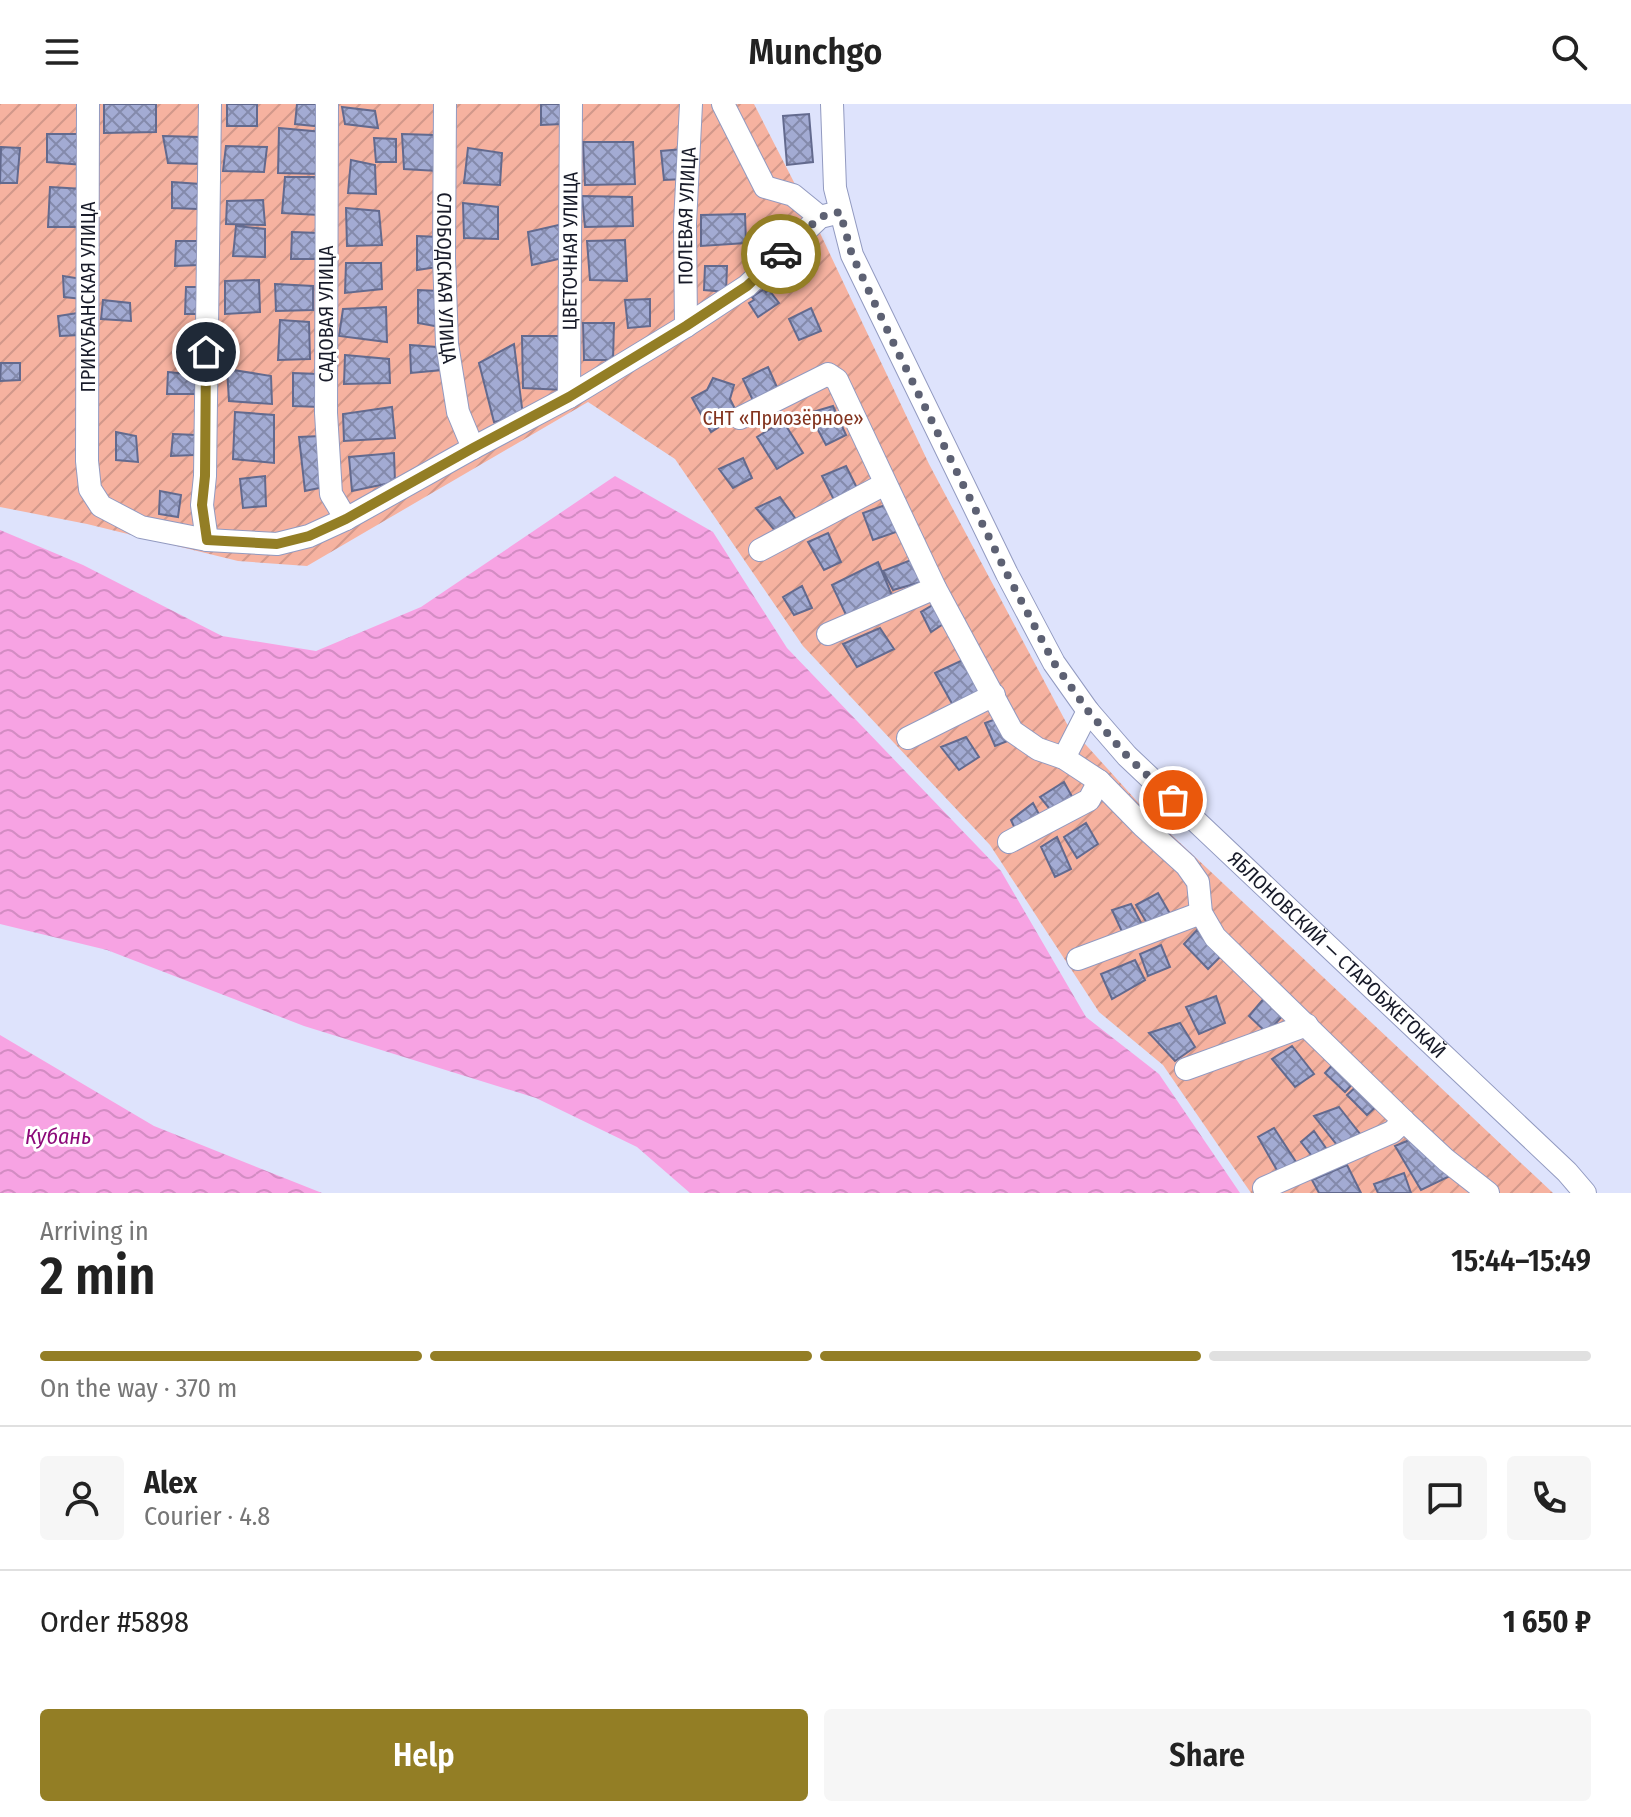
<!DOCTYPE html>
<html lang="en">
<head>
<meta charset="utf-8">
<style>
	:root { --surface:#fff; --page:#f6f6f6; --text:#222; --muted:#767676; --line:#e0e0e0; --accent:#937e25 }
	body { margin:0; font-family:"Fira Sans Condensed",sans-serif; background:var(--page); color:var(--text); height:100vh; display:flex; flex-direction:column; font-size:30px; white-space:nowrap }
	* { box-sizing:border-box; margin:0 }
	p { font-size:26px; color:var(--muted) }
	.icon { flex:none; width:44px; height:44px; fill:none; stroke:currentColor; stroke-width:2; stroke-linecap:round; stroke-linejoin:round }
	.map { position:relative; height:1089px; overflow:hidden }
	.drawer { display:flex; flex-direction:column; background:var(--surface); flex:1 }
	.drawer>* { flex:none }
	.pin { position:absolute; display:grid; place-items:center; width:68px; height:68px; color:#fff; margin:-34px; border:4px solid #fff; border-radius:50%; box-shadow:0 2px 8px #0007 }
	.courier { position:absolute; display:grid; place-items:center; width:80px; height:80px; margin:-40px; border:6px solid #937e25; border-radius:50%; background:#fff; color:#222; box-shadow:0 2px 10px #0007 }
	.headline em { font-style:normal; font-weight:600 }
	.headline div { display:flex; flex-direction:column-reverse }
	.headline { display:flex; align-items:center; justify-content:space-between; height:136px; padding:0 40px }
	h1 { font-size:52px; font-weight:600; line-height:60px }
	.bar { display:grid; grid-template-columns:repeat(4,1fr); gap:12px 8px; align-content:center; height:96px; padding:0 40px }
	.bar i { height:10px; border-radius:6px; background:var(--line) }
	.bar .selected { background:var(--accent) }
	.bar p { grid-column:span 4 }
	.line { display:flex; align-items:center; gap:20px; padding:0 40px; border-top:2px solid var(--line) }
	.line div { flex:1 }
	.round { display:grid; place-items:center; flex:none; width:84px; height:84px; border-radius:8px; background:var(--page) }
	.primary-button { display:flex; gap:16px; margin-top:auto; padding:16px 40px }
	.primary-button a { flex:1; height:92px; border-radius:8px; background:var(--accent); color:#fff; font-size:32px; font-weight:600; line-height:92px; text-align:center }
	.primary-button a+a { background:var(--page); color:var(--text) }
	header { display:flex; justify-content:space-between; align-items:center; height:104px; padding:0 40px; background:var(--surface); font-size:36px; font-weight:600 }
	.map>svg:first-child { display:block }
</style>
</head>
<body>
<header><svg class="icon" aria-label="menu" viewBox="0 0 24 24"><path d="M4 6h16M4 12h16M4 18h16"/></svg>Munchgo<svg class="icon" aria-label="search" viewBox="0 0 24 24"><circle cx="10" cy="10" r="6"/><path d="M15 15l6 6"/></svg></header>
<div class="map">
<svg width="1631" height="1089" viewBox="0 0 1631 1089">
	<defs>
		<pattern id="garden-furrows" width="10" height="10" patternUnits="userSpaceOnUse" patternTransform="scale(2)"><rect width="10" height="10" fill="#f6b2a0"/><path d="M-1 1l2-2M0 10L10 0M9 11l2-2" fill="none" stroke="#d2988a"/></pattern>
		<pattern id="water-waves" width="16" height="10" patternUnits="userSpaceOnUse" patternTransform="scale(2)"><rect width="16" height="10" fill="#f7a3e3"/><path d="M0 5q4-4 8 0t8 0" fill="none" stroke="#d38cc3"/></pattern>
		<pattern id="building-cross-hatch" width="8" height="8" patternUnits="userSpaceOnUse" patternTransform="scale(2)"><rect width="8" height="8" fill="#a3abd3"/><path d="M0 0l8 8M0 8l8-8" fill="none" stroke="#848aab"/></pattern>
	</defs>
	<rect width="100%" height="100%" fill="#dee3fc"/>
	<!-- garden -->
	<path fill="url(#garden-furrows)" d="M0,0H754L820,129L929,360L1067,620L1144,705L1553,1089H1251L1163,961L1099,908L990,741L803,542L675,355L588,298L307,462L238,457L87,420L0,403Z"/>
	<!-- water -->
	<path fill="url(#water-waves)" d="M615,372L713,428L787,544L1001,767L1086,913L1159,970L1240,1089H690L637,1043L536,994L304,922L107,846L0,820V426L83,461L222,532L316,547L421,503Z
		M0,931L154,1022L322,1089H0Z"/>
	<!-- building -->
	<path fill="url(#building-cross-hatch)" stroke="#636a8e" stroke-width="2" d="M104,0H156V28L104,29Z
		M227,0H257V22H227Z
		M297,0H323V23L295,20Z
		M541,0H564L563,20L541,21Z
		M342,3L375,7L378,24L345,20Z
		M809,10L813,58L787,61L783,12Z
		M279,24L323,28L322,70L278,69Z
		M47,30H82L83,61L47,58Z
		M402,30L434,31L437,67L404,65Z
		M163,32L201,33L200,60L168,59Z
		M374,34L396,35V58H376Z
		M583,38H633L635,80L585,81Z
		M226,42L267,43L264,68L223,67Z
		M1,43L20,44L17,79H0Z
		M468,44L502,49L500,81L464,79Z
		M683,45L684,75L664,76L661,47Z
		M351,56L375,61L376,90L348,89Z
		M285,73H320L319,111L282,109Z
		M172,78L200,80L197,105L172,104Z
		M50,83L83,85L80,123H48Z
		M582,92L632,93L633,122L585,123Z
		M263,96L265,121L226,120L227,97Z
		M463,99L498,103V135L464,134Z
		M346,104L379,107L382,141L347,142Z
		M745,110L746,139L701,142V111Z
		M563,120V154L532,161L528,128Z
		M236,122L265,125V153L233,152Z
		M292,128L318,129L317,155H291Z
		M417,132L439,133L438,163L417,166Z
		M625,136L627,177L590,176L587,137Z
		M176,137H199L200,161L175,162Z
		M346,159H381L382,185L345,189Z
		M705,162H727L726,188L704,186Z
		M63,172L82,175V195L64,193Z
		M259,176L260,208L225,210V177Z
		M275,180L313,182V206L276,207Z
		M186,183H200V210H185Z
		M764,185L766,188L769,186L779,199L758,213L749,199L754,196L752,193Z
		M418,186L439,187L440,223L418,219Z
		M650,195V222L628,224L625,196Z
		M103,196L130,199L131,217L101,215Z
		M386,203L387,238L339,232L343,205Z
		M811,204L821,227L799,236L789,215Z
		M78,209L80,231L60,232L58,212Z
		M280,216L309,218L310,255L278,256Z
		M583,219H614L613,256H584Z
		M522,232H564L563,286L523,284Z
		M514,240L523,312L494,318L479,259Z
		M410,241L437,243L442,266L411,269Z
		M345,251L389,255L390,279L344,280Z
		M1,259H20V276L0,277Z
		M768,263L780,290L755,301L743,275Z
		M227,265L271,272L272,300L229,297Z
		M168,268L197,271L198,290H167Z
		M293,269L318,270L320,303L293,302Z
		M713,274L734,281L730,295L738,311L711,328L692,294L707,286Z
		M833,302L846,331L826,341L809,309Z
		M392,303L395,334L344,337L343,310Z
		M235,308L274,311V359L233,355Z
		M783,317L803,349L777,365L757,333Z
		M116,328L136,332L138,358L116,356Z
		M173,330L196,331L194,351L171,352Z
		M321,332L324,383L305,387L299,333Z
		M394,349L395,378L352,387L349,353Z
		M743,354L752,374L733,384L719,365Z
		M846,362L858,386L835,398L822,372Z
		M265,372L266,402L243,404L240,375Z
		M160,387L181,391L178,413L159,410Z
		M780,393L795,414L776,428L756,404Z
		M888,400L899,427L873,436L863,409Z
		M828,429L841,458L824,466L808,438Z
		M916,454L925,477L893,486L883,467Z
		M878,458L893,494L847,513L832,481Z
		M802,482L812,504L794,511L783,493Z
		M938,498L948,517L931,528L921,508Z
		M880,524L894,545L857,563L843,540Z
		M967,554L987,589L955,605L935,569Z
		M996,615L1010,636L995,642L985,619Z
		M966,633L979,653L959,666L941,643Z
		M1064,678L1075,698L1053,709L1040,693Z
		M1033,699L1041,714L1016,727L1011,716Z
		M1086,719L1098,740L1077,754L1064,733Z
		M1057,733L1071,765L1055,773L1041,743Z
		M1158,789L1173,815L1150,824L1136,801Z
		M1131,800L1145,826L1125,834L1112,806Z
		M1197,826L1223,850L1208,865L1184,840Z
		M1161,841L1170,863L1148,872L1140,850Z
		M1135,856L1145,876L1112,895L1101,870Z
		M1216,892L1225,919L1199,930L1186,903Z
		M1266,892L1285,909L1267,929L1249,912Z
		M1180,919L1195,943L1175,957L1149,929Z
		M1292,942L1314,970L1295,983L1272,955Z
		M1337,956L1357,975L1345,988L1325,969Z
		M1360,979L1380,999L1367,1011L1347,991Z
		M1339,1003L1360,1030L1337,1041L1314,1012Z
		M1274,1024L1296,1058L1278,1068L1258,1033Z
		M1314,1027L1328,1047L1315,1056L1301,1038Z
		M1414,1034L1452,1071L1421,1086L1395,1042Z
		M1347,1061L1361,1089H1319L1312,1076Z
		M1404,1069L1411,1089H1378L1374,1080Z"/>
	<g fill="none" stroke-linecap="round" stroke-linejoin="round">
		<!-- minor casing -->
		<g stroke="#929ac0" stroke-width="24">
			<g id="minor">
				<path d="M88,0L87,357L90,385L101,402L141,423L207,436L277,440L309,432L346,415L473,344L569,293L686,222L747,182L820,113L840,108"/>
				<path d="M327,0L326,309L331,390L346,415"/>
				<path id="s1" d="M445,0L444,154L447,240L458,308L473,344"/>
				<path d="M723,0L765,83L793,91L820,113"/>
				<path id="s2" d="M832,0L835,84L852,151L1007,470L1054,559L1088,607L1127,652L1567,1068L1585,1089"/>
				<path id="s3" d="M686,222L685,120L691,0"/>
				<path id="s4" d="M569,293L571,0"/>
				<path d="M740,314L828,270L837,276L935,484L1012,627L1038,645L1064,654L1099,677L1143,722L1186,761L1198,778L1201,809L1215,833L1404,1017L1446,1056L1488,1089"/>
				<path d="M207,436L202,401L205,372L210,0"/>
				<path d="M760,446L885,380"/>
				<path d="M828,530L935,484"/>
				<path d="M908,634L994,591"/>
				<path d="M1064,654L1088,607"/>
				<path d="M1009,738L1089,696L1099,677"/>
				<path d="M1078,855L1201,809"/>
				<path d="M1186,965L1307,921"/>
				<path d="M1264,1084L1392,1028L1404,1017"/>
			</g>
		</g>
		<!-- minor -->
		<use href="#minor" stroke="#fff" stroke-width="22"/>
	</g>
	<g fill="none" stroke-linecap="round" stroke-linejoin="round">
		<!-- done -->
		<path stroke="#5d6173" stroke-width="8" stroke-dasharray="0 14.4" d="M781,150L820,113L840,108L852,151L892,236L1007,470L1054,559L1088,607L1127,652L1173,696"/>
		<!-- route -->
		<path stroke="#937e25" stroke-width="10" d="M206,248L205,372L202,401L207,436L277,440L309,432L346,415L473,344L569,293L686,222L747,182L781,150"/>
	</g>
	<g text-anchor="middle" stroke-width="6" stroke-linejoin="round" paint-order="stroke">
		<!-- street labels -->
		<g font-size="20" fill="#181b29" stroke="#fff">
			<text dy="7" stroke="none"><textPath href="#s3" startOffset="110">ПОЛЕВАЯ УЛИЦА</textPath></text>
			<text dy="7" stroke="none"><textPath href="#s4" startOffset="146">ЦВЕТОЧНАЯ УЛИЦА</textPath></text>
			<text dy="7" stroke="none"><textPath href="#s1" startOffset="174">СЛОБОДСКАЯ УЛИЦА</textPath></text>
			<text transform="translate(88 193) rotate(-90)" y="7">ПРИКУБАНСКАЯ УЛИЦА</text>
			<text transform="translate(326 210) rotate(-90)" y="7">САДОВАЯ УЛИЦА</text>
			<text dy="7" stroke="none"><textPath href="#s2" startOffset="1016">ЯБЛОНОВСКИЙ — СТАРОБЖЕГОКАЙ</textPath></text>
		</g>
		<!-- park labels -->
		<g font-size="20" fill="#82331e" stroke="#fff">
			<text x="783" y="321">СНТ «Приозёрное»</text>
		</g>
		<!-- water labels -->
		<g font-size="22" font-style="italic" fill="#8c0979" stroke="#fff">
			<text x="58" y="1040">Кубань</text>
		</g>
	</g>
</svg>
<div class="pin" style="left:1173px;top:696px;background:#ea580c"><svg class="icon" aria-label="bag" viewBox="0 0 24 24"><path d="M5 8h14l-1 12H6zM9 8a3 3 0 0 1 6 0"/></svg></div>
<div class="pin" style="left:206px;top:248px;background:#1f2937"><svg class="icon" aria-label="home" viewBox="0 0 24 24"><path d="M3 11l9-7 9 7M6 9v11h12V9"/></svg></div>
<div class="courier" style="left:781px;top:150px"><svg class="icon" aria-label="car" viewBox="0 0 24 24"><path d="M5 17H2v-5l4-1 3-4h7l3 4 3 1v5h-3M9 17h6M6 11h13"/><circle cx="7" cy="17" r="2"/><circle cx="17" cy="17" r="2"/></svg></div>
</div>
<section class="drawer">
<div class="headline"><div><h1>2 min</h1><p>Arriving in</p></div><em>15:44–15:49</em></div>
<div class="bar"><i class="selected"></i><i class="selected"></i><i class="selected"></i><i></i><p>On the way · 370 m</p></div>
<div class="line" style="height:144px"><a class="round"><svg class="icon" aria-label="person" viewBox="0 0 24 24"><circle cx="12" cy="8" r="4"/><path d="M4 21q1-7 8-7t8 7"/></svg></a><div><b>Alex</b><p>Courier · 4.8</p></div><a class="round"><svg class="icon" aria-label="chat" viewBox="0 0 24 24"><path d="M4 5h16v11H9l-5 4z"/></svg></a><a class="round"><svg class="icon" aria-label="phone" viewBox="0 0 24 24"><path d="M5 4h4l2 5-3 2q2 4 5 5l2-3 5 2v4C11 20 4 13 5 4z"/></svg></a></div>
<div class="line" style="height:104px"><div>Order #5898</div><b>1 650 ₽</b></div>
<div class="primary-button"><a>Help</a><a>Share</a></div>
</section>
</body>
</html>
